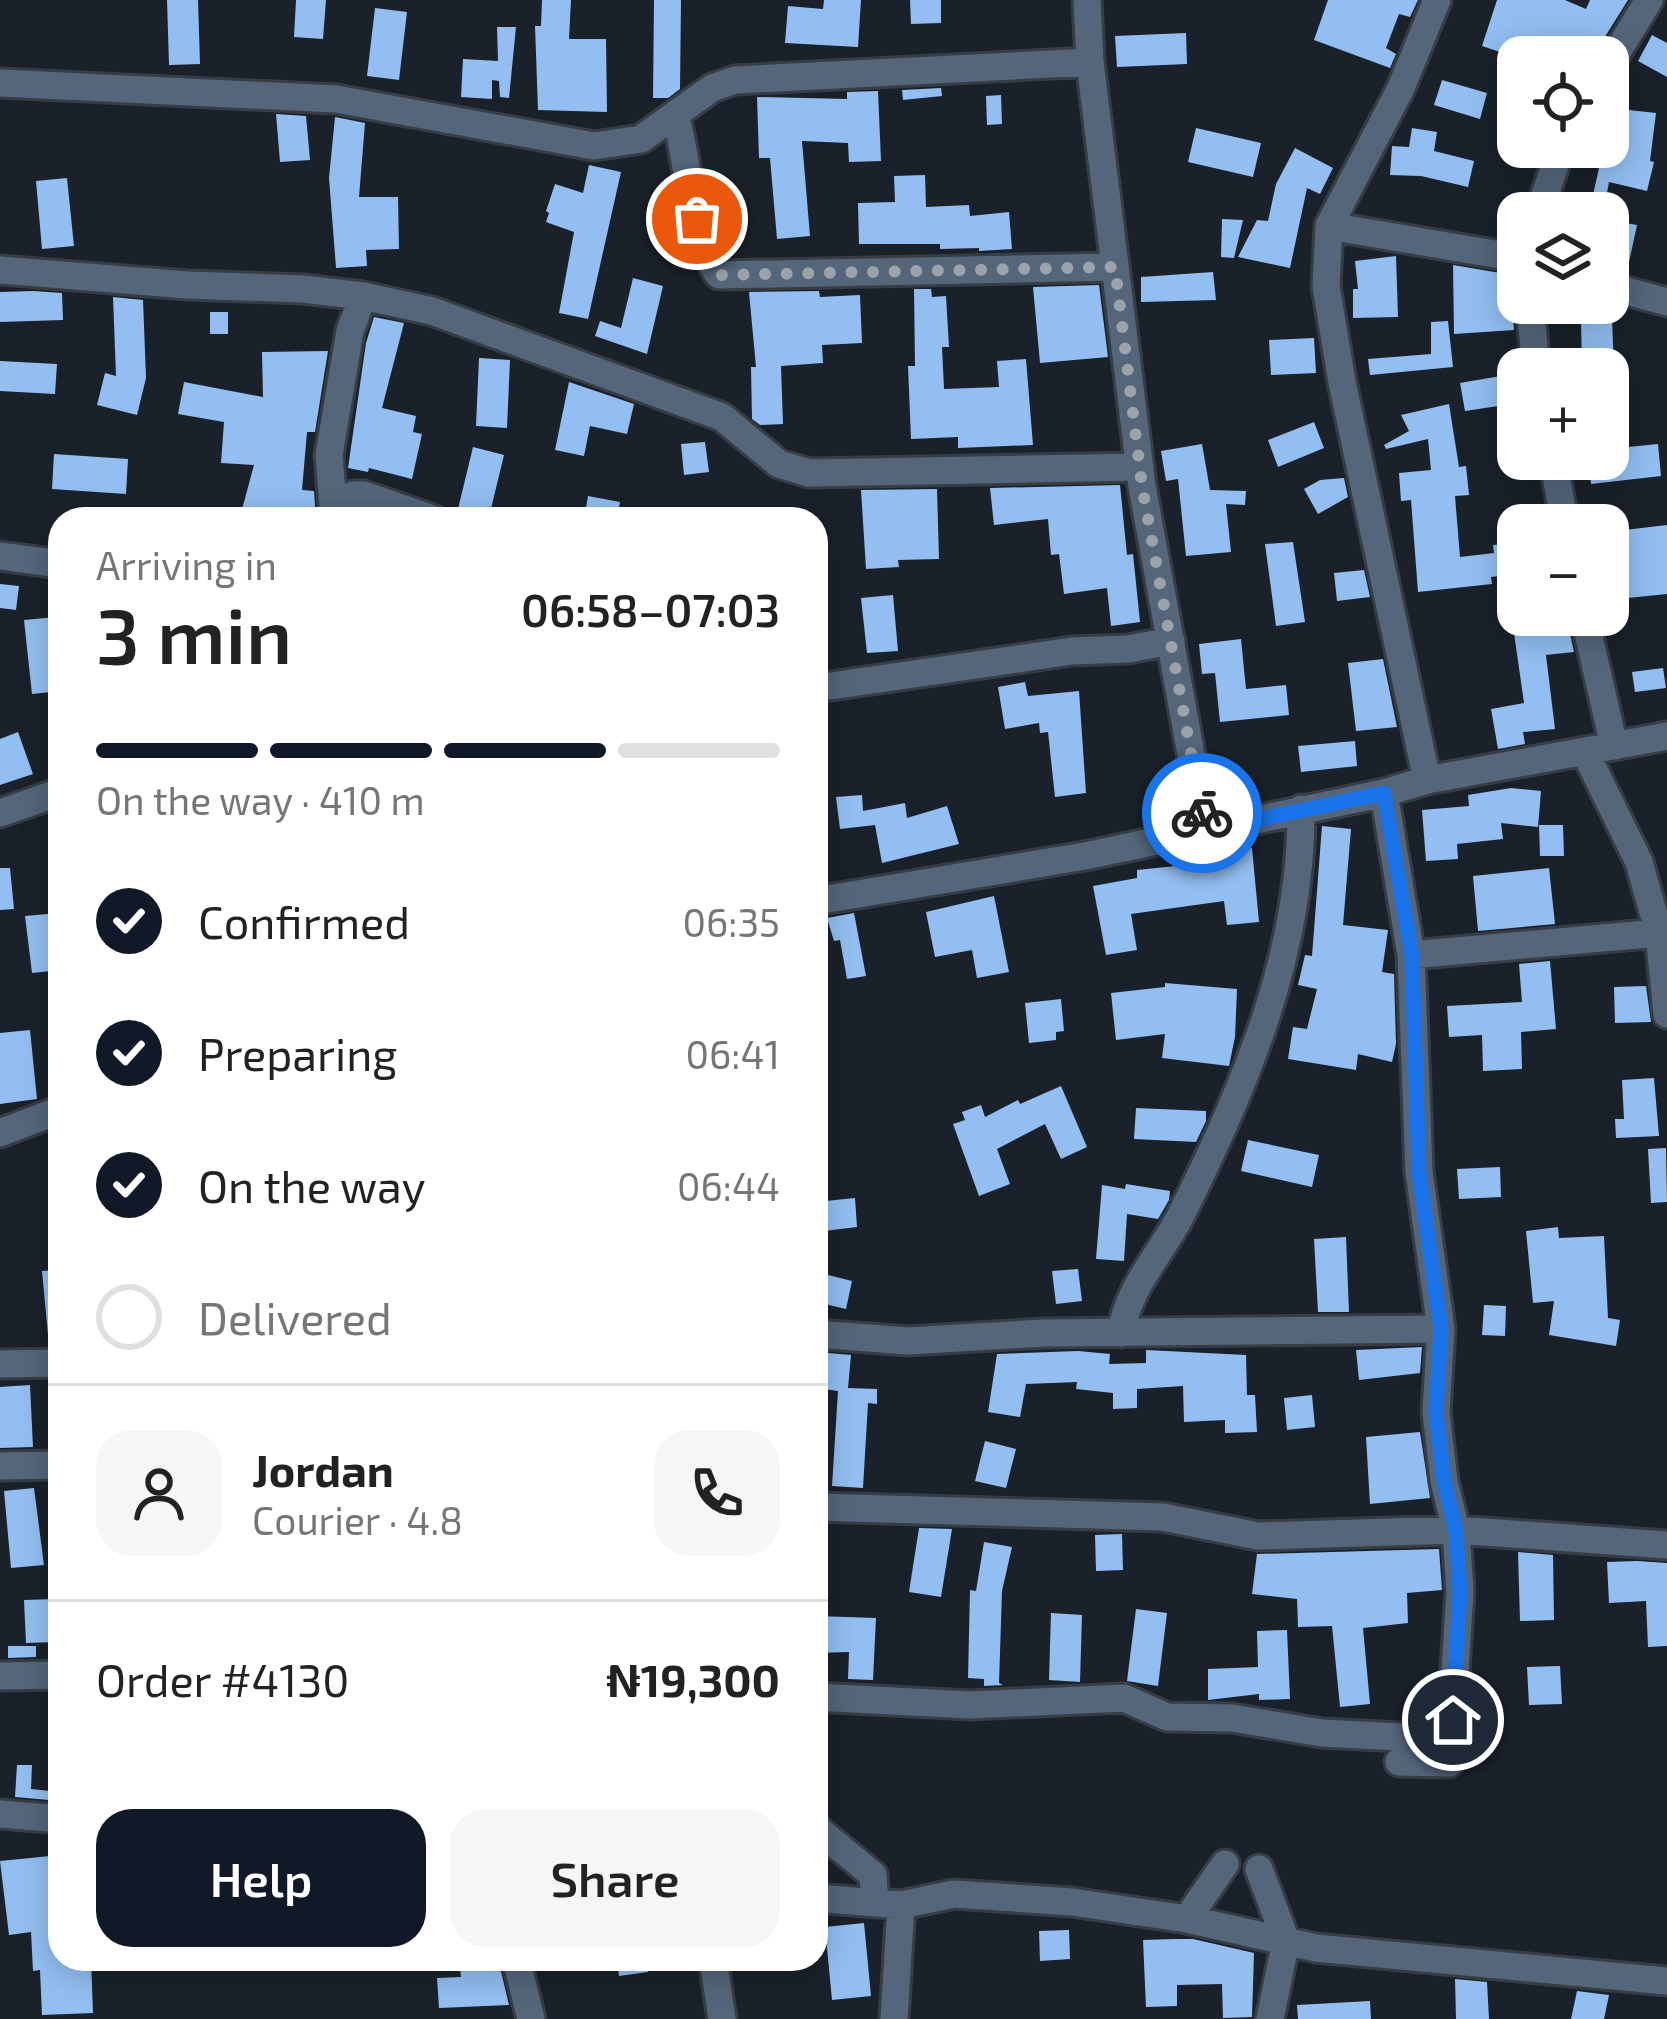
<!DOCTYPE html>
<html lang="en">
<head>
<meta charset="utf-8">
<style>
	:root { --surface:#fff; --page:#f6f6f6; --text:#222; --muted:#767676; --line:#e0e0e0; --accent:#111827 }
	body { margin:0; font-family:"Exo 2",sans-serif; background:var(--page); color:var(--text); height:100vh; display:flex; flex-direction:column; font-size:45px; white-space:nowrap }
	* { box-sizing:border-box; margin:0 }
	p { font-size:39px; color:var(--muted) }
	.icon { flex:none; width:66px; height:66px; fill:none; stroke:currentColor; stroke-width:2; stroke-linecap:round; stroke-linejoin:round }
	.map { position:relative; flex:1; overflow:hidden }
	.drawer { position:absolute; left:48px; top:507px; width:780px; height:1464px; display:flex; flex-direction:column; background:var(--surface); border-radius:36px; box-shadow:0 6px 30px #0003 }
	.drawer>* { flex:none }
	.controls { position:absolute; left:1497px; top:36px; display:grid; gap:24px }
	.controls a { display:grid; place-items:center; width:132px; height:132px; border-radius:24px; background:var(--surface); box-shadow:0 6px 30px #0003; font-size:60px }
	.pin { position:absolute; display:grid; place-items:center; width:102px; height:102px; color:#fff; margin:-51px; border:6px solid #fff; border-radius:50%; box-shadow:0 3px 12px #0007 }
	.courier { position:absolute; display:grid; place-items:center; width:120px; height:120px; margin:-60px; border:9px solid #1a73e8; border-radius:50%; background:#fff; color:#222; box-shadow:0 3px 15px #0007 }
	.summary em { font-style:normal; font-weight:600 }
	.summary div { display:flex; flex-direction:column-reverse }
	.summary { display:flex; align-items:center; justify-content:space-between; height:204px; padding:0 48px }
	h1 { font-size:78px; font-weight:600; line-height:90px }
	.bar { display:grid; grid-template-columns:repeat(4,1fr); gap:18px 12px; align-content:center; height:144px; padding:0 48px }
	.bar i { height:15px; border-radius:9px; background:var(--line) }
	.bar .selected { background:var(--accent) }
	.bar p { grid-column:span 4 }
	.line { display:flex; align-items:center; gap:30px; padding:0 48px; border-top:3px solid var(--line) }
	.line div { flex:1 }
	.round { display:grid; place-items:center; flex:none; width:126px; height:126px; border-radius:36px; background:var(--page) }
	ol { padding:0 48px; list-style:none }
	li { display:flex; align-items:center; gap:36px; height:132px }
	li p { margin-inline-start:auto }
	li .icon { padding:12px; border-radius:50%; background:var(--accent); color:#fff; stroke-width:4 }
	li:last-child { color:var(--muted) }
	li i { width:66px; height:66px; border:6px solid var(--line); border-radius:50% }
	.primary-button { display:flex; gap:24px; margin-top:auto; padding:24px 48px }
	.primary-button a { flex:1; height:138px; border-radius:36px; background:var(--accent); color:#fff; font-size:48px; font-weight:600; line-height:138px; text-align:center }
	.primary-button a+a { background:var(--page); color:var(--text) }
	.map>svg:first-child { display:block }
</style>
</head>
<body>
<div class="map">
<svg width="1667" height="2019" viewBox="0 0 1667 2019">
	<rect width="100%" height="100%" fill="#1a212a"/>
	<!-- building -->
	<path fill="#92bef1" d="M167,0H198L200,64L169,65Z
		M296,0H326L323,39L294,37Z
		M542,0H571L569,39H606L607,112L538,110L535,26H541Z
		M654,0H681L680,89L668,98H653Z
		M824,0H861L858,47L785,43L788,6L823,9Z
		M910,0H941V23L911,24Z
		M1328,0H1418L1410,17L1399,14L1386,48L1396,54L1390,68L1314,40Z
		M1497,0H1565L1586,9L1590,0H1628L1598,48L1592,46L1588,57H1515L1482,46Z
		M375,8L407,12L399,80L367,76Z
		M497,27H516L509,98L500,97L499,81L492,80V99L461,97L463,59L498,61Z
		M1186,33L1187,64L1117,67L1115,36Z
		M1652,35L1667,43V77L1638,61Z
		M1442,80L1487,93L1480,119L1434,105Z
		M941,88L942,96L903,100L902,90Z
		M878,91L881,161L849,162L848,143L802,141L810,236L777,239L770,158H759L757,97L847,99V92Z
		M1001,95L1002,124L987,125L986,96Z
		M1611,108L1656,113L1650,161L1654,162L1647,191L1609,182L1603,213H1589L1603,150L1608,151Z
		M276,114L306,116L310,160L280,162Z
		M335,117L365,123L359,197H398L399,249L366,250L367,266L336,268L329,178Z
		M1196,128L1261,143L1253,177L1188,162Z
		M1412,128L1437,132L1434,151L1474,161L1468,187L1421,176L1390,175L1392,146L1409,147Z
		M1295,148L1333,168L1320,194L1307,188L1290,268L1238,257L1257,220L1268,221L1276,184Z
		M589,165L621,172L588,319L559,313L574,232L546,222L549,213L546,211L555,184L583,193Z
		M925,175L926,207L969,205L970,216L1009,212L1012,249L979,251V248L940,249V244H859L858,203L895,202L894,176Z
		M67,178L74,246L42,249L36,181Z
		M1222,219L1243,220L1234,258L1221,257Z
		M1608,220L1637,225L1629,262L1608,258Z
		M1396,256L1398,317L1353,318V289H1358L1355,261Z
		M1453,265L1518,276L1512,303L1514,330L1454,334Z
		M1213,272L1216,300L1141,302V277Z
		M633,278L663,286L647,354L595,336L600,321L621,328Z
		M1099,285L1108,357L1040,363L1033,287Z
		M914,289H931L932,297L946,296L949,347H942L944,389L999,387L997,361L1026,359L1033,445L958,448V437L911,439L908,366H915Z
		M33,291L62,293L63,320L0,322V292Z
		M819,291L820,297L860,295L862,343L822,345L823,363L781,366L783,424L760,425L752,419L751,367H756L749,292Z
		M113,297L143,300L146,378L137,415L97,405L105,373L116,376Z
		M210,312H228V334H210Z
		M374,317L404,323L382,408L416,416L413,432L422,434L412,479L369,468L368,472L348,468L366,343Z
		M1612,319L1614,369H1582L1581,320Z
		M1448,321L1453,367L1370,375L1368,359L1431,354V322Z
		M1314,338L1316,373L1271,375L1269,340Z
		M328,351L315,432H307L302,490L314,491L316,519H264L241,513L254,465L221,463L224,422L178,414L184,382L263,397L262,352Z
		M479,358L510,360L507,428L476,426Z
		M0,361L57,364L55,394L0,391Z
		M1518,373V403L1465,411L1460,383Z
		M569,382L634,404L627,434L590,426L584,456L555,450Z
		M1449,404L1459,467L1466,466L1469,495L1455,496L1460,557L1494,553L1493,545L1518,543V574L1491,577L1492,584L1418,592L1411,500L1401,501L1399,473L1431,470L1428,439L1386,449L1384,445L1409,431L1401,415Z
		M1314,422L1324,448L1278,467L1268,440Z
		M705,442L709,472L684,475L681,444Z
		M1202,444L1210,490L1246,491L1245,505L1226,504L1231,552L1186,556L1178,479L1166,481L1161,451Z
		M1658,444L1661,476L1591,484L1588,459H1608V449Z
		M473,447L504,455L489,517L458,509Z
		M54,454L128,459L126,494L52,489Z
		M1344,478L1348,497L1318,514L1304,489L1320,480Z
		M1120,485L1127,555L1133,554L1140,622L1111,626L1107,588L1064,594L1059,554L1051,555L1048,519L994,525L990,488Z
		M937,489L939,559L898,560L899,567L866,569L861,490Z
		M588,496L620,502L617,519H584Z
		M1667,525V594L1618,599L1614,563L1610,564L1608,532Z
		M1293,542L1305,622L1276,626L1265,544Z
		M1364,570L1370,597L1337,601L1334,573Z
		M0,584L19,586L16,610L0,608Z
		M893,595L898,651L867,653L861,598Z
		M56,617L60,691L32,694L24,620Z
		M1567,620L1574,652L1546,655L1555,729L1523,732L1525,744L1498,749L1491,709L1524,703L1513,626Z
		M1241,639L1246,689L1286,685L1289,715L1220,722L1215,673L1202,674L1199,644Z
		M1383,659L1397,727L1356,731L1348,663Z
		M1663,668L1666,688L1635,692L1632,672Z
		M1025,682L1028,696L1079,691L1086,793L1055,797L1048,732L1040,733L1039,723L1005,729L998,687Z
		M18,732L33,774L0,785V739Z
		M1355,741L1357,766L1301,772L1298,746Z
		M1511,788L1541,791L1538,827L1501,823L1503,839L1457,844L1458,859L1426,861L1422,810L1469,806L1468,795Z
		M862,795L863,811L905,803L907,818L947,806L959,844L882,863L875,825L840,829L836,797Z
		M1539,825H1563L1564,856H1540Z
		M1322,826L1351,829L1343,925L1388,930L1382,972L1394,974L1396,1044L1392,1062L1358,1054L1356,1070L1288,1059L1293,1027L1307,1029L1317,989L1298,985L1305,955L1312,956Z
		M1252,848L1259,922L1227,925L1224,901L1131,914L1137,950L1106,955L1093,886L1137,878V870L1176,866L1175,860Z
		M0,868H10L14,909L0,910Z
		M1549,868L1555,924L1478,931L1473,876Z
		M994,896L1009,972L977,978L972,950L935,957L926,912Z
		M58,913L60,970L32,973L25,916Z
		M854,913L866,976L847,979L840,940L834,941L827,918Z
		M1550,961L1556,1029L1521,1032L1522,1069L1483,1071L1482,1035L1449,1037L1447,1006L1522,1002L1519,964Z
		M1165,983L1237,989L1235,1037L1229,1066L1162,1058L1165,1034L1116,1040L1111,993L1165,987Z
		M1646,986L1651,1022L1615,1023L1614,987Z
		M1061,999L1064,1031L1056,1032V1040L1029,1043L1025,1003Z
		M30,1030L37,1099L0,1104V1033Z
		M1654,1078L1659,1136L1616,1138L1615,1119H1624L1622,1080Z
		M1061,1086L1087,1147L1061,1159L1045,1124L997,1149L1010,1184L979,1196L953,1124L965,1120L962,1112L981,1105L985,1117L1018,1100L1020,1104Z
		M1136,1108L1206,1111V1121L1196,1142L1134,1139Z
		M1248,1140L1319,1155L1312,1187L1241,1171Z
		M1666,1148L1667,1202L1651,1203L1648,1149Z
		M1500,1167L1501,1197L1459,1199L1457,1169Z
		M1126,1184L1170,1191L1169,1200L1158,1219L1127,1214L1124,1261L1096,1259L1102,1185L1125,1189Z
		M855,1198L857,1227L816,1232V1202Z
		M1558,1227L1559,1238L1604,1236L1608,1318L1620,1320L1616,1346L1549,1335L1554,1301L1533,1303L1526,1231Z
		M1346,1237L1349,1312H1318L1314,1239Z
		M1078,1269L1082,1301L1056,1304L1052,1271Z
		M60,1270V1345H49L42,1271Z
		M816,1272L852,1281L846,1309L816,1302Z
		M1484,1305L1506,1306L1505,1336L1482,1335Z
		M1422,1347L1420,1373L1359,1380L1356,1350Z
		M1146,1350L1246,1355L1247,1395H1255L1257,1432L1225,1433V1420L1184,1422L1183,1386L1137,1389V1408L1113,1409V1393L1076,1389L1077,1382L1026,1384L1020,1417L988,1412L997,1354L1078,1351L1110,1354L1109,1364L1146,1363Z
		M816,1352L851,1355L848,1388L877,1389V1404L868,1403L863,1488L832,1486L838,1391L816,1388Z
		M30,1385L33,1447L0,1448V1387Z
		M1312,1395L1315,1427L1287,1430L1284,1398Z
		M1420,1432L1430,1498L1370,1504L1366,1437Z
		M985,1441L1016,1449L1006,1488L975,1481Z
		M34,1488L44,1565L11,1568L4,1491Z
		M919,1528L952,1529L941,1597L909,1592Z
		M1122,1534L1123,1570L1096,1571L1095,1535Z
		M984,1542L1012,1547L1002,1591L999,1683L1003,1685L984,1686V1679L968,1678L970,1590L976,1591Z
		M1439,1549L1442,1590L1407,1593L1408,1623L1363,1628L1370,1704L1340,1707L1332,1626L1298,1627L1297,1599L1252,1594L1257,1554Z
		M1518,1552L1553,1555L1554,1620L1520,1621Z
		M1637,1561L1667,1563V1646L1648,1647L1646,1601L1609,1603L1607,1562Z
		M56,1599L57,1642L26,1643L24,1600Z
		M1136,1609L1167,1613L1158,1686L1127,1681Z
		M1051,1613L1082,1615L1080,1682L1049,1680Z
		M816,1616L876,1618L873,1680L848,1679L849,1652L816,1653Z
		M1287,1630L1290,1699L1259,1700V1694L1208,1700V1669L1258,1667L1257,1631Z
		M8,1646H36V1657L8,1658Z
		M1560,1666L1562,1704L1529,1705L1527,1667Z
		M17,1765H32L31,1789L60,1792V1801L15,1797Z
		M60,1855V1959H91L93,2013L42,2015L40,1970L33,1971L31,1932L9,1935L0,1861Z
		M864,1923L871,1996L832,2000L825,1927Z
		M1069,1930L1070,1959L1040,1961L1039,1931Z
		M1175,1939H1193L1254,1953L1252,2017L1223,2018L1222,1984L1177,1985V2006L1146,2007L1143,1940Z
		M459,1959H498L509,2005L439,2008L437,1978L461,1977Z
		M617,1959H646L648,1972L619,1976Z
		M1455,1979L1487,1982L1489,2019H1456Z
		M1577,1991L1609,1995L1604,2019H1571Z
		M1370,2001L1371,2019H1298L1297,2005Z"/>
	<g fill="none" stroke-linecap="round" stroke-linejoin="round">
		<!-- minor casing -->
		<g stroke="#363d45" stroke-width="33">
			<path id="minor" d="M1087,0L1090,62L1142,486L1205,831
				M1608,67L1649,0
				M0,83L336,99L594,146L641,139L712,88L735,80L1090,62
				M675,115C691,166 687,232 719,275L1115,267
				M1539,213L1561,147
				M1329,226L1518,258
				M0,270L187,285L303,289L363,296L432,311L722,417L779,464L809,473L1140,467
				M1608,286L1667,302
				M1530,303L1536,369
				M1553,459L1565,525
				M334,519L329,455L350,331L363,296
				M338,519L341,503L353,495H364L433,519
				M0,556L60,564
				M1584,615L1614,746
				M831,686L1072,651L1128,649L1171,641
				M1585,752L1639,862L1659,933H1667
				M1427,780L1342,382L1326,286L1329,226L1401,88L1437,0
				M1384,793L1411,955L1419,1172L1441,1329L1436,1412L1444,1481L1456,1530L1460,1592L1449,1763L1399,1762
				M0,813L60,792
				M816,901L1085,856L1384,793L1427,780L1667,736
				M1411,955L1659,933L1667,1014
				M0,1133L60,1110
				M1121,1333C1128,1286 1163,1252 1183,1211C1246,1085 1302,952 1301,809
				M816,1334L908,1341L1044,1333L1441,1329
				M0,1364L60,1363
				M0,1466L60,1465
				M816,1507L1163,1517L1258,1536L1456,1530L1667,1545
				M0,1676L60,1675
				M816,1697L970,1705L1124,1698L1167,1717L1232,1718L1322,1733L1400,1737
				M0,1814L60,1819
				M816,1828L873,1875L875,1903
				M1259,1869L1286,1941L1270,2019
				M816,1898L901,1905L954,1894L1072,1902L1187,1919L1316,1948L1667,1981
				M1187,1919L1225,1864
				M516,1959L531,2019
				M713,1959L722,2019
				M894,2019L901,1905"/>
		</g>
		<!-- minor -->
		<use href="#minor" stroke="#55667b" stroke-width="27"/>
	</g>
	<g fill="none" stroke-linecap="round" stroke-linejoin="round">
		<!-- done -->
		<path stroke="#9ca2a9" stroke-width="12" stroke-dasharray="0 21.6" d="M697,219L703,254L719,275L1115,267L1142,486L1202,813"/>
		<!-- route -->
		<path stroke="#1a73e8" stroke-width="15" d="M1202,813L1205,831L1384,793L1412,955L1419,1172L1441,1329L1436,1412L1444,1480L1456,1530L1460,1592L1453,1720"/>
	</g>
</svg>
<div class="controls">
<a><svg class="icon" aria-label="locate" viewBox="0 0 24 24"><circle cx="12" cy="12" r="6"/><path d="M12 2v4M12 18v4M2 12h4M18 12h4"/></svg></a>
<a><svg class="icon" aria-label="layers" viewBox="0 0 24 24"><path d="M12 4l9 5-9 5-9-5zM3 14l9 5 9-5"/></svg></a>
<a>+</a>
<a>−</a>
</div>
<div class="pin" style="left:697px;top:219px;background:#ea580c"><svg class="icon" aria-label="bag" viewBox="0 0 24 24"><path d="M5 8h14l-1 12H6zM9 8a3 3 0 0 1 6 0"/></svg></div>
<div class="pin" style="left:1453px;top:1720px;background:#1f2937"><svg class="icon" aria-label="home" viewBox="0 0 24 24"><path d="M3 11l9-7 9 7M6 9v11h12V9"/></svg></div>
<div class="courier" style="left:1202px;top:813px"><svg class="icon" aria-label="bike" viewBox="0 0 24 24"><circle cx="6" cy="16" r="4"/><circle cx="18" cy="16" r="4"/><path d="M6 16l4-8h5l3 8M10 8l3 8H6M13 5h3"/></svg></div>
<section class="drawer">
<div class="summary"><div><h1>3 min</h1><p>Arriving in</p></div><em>06:58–07:03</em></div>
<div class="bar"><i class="selected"></i><i class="selected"></i><i class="selected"></i><i></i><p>On the way · 410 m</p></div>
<ol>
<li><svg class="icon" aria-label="check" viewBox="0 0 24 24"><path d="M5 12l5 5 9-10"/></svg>Confirmed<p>06:35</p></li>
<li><svg class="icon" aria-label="check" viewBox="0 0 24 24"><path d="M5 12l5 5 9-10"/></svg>Preparing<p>06:41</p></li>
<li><svg class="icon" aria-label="check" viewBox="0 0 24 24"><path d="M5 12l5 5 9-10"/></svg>On the way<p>06:44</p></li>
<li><i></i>Delivered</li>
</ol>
<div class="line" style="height:216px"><a class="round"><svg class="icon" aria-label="person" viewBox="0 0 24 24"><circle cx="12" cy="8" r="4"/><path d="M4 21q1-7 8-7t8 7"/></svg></a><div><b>Jordan</b><p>Courier · 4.8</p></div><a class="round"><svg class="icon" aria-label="phone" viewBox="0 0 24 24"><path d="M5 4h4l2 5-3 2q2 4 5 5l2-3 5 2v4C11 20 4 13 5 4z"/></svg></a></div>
<div class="line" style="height:156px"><div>Order #4130</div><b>₦19,300</b></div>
<div class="primary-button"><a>Help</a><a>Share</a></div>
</section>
</div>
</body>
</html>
